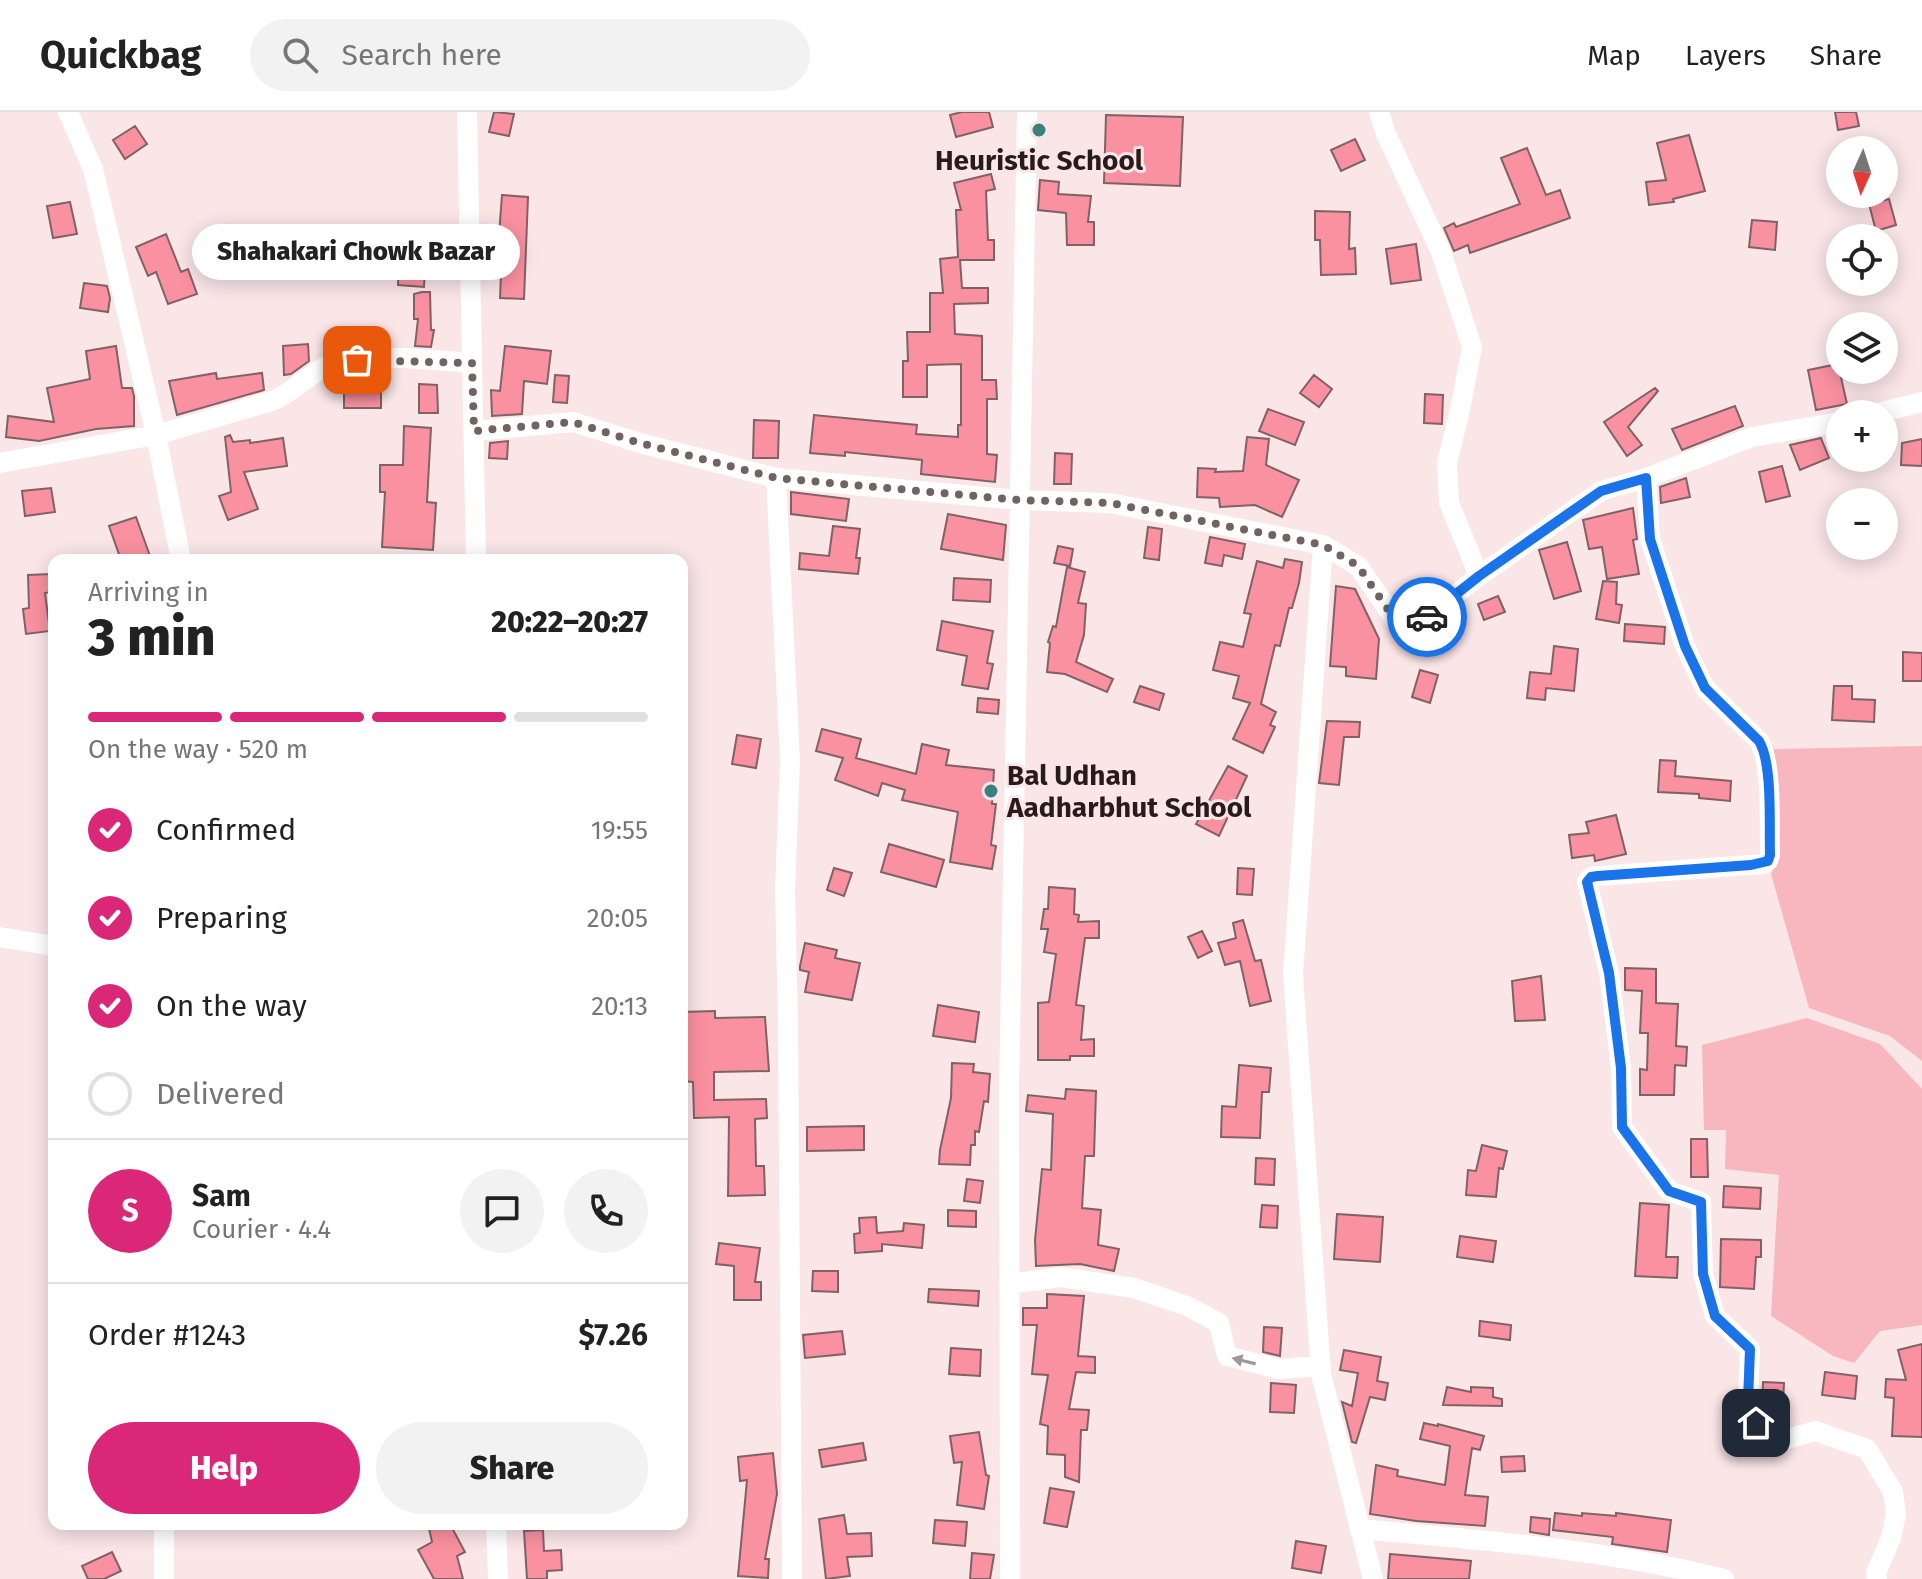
<!DOCTYPE html>
<html lang="en">
<head>
<meta charset="utf-8">
<style>
	:root { --surface:#fff; --page:#f2f2f2; --text:#222; --muted:#767676; --line:#e0e0e0; --accent:#db2777 }
	body { margin:0; font-family:"Fira Sans",sans-serif; background:var(--page); color:var(--text); height:100vh; display:flex; flex-direction:column; font-size:30px; white-space:nowrap }
	* { box-sizing:border-box; margin:0 }
	p { font-size:26px; color:var(--muted) }
	.icon { flex:none; width:44px; height:44px; fill:none; stroke:currentColor; stroke-width:2; stroke-linecap:round; stroke-linejoin:round }
	.map { position:relative; flex:1; overflow:hidden }
	.sheet { position:absolute; left:48px; top:442px; width:640px; height:976px; display:flex; flex-direction:column; background:var(--surface); border-radius:16px; box-shadow:0 4px 20px #0003 }
	.sheet>* { flex:none }
	.needle { width:52px; rotate:183deg }
	.buttons { position:absolute; left:1826px; top:24px; display:grid; gap:16px }
	.buttons a { display:grid; place-items:center; width:72px; height:72px; border-radius:50%; background:var(--surface); box-shadow:0 4px 20px #0003; font-size:40px }
	.pin { position:absolute; display:grid; place-items:center; width:68px; height:68px; color:#fff; margin:-34px; border-radius:16px; box-shadow:0 4px 12px #0006 }
	.courier { position:absolute; display:grid; place-items:center; width:80px; height:80px; margin:-40px; border:6px solid #1a73e8; border-radius:50%; background:#fff; color:#222; box-shadow:0 2px 10px #0007 }
	.bubble { position:absolute; height:56px; border-radius:28px; background:var(--surface); box-shadow:0 4px 20px #0003; font-size:26px; font-weight:800; line-height:56px; text-align:center }
	.headline em { font-style:normal; font-weight:800 }
	.headline div { display:flex; flex-direction:column-reverse }
	.headline { display:flex; align-items:center; justify-content:space-between; height:136px; padding:0 40px }
	h1 { font-size:52px; font-weight:800; line-height:60px }
	.bar { display:grid; grid-template-columns:repeat(4,1fr); gap:12px 8px; align-content:center; height:96px; padding:0 40px }
	.bar i { height:10px; border-radius:6px; background:var(--line) }
	.bar .on { background:var(--accent) }
	.bar p { grid-column:span 4 }
	.line { display:flex; align-items:center; gap:20px; padding:0 40px; border-top:2px solid var(--line) }
	.line div { flex:1 }
	.round { display:grid; place-items:center; flex:none; width:84px; height:84px; border-radius:42px; background:var(--page) }
	ol { padding:0 40px; list-style:none }
	li { display:flex; align-items:center; gap:24px; height:88px }
	li p { margin-inline-start:auto }
	li .icon { padding:8px; border-radius:50%; background:var(--accent); color:#fff; stroke-width:4 }
	li:last-child { color:var(--muted) }
	li i { width:44px; height:44px; border:4px solid var(--line); border-radius:50% }
	.button { display:flex; gap:16px; margin-top:auto; padding:16px 40px }
	.button a { flex:1; height:92px; border-radius:48px; background:var(--accent); color:#fff; font-size:32px; font-weight:800; line-height:92px; text-align:center }
	.button a+a { background:var(--page); color:var(--text) }
	header { display:flex; align-items:center; gap:48px; box-sizing:border-box; height:112px; padding:0 40px; background:var(--surface); border-bottom:2px solid var(--line) }
	header strong { font-size:38px }
	nav { display:flex; gap:44px; margin-inline-start:auto; font-size:28px }
	.search { width:560px; height:72px; background:var(--page); display:flex; align-items:center; gap:20px; box-sizing:border-box; padding:0 28px; border-radius:44px; color:var(--muted); font-size:30px }
	.map>svg:first-child { display:block }
</style>
</head>
<body>
<header>
<strong>Quickbag</strong>
<div class="search"><svg class="icon" aria-label="search" viewBox="0 0 24 24"><circle cx="10" cy="10" r="6"/><path d="M15 15l6 6"/></svg>Search here</div>
<nav><a>Map</a><a>Layers</a><a>Share</a></nav>
</header>
<div class="map">
<svg width="1922" height="1467" viewBox="0 0 1922 1467">
	<rect width="100%" height="100%" fill="#fae5e7"/>
	<!-- green -->
	<path fill="#f8b6be" d="M1922,634V949L1890,924L1809,896L1771,762L1778,744L1774,637Z
		M1807,906L1880,932L1922,977V1213L1880,1219L1854,1251L1833,1244L1771,1204L1779,1063L1725,1057L1726,1018H1704L1702,933Z"/>
	<!-- building -->
	<path fill="#fa91a0" stroke="#806266" stroke-width="2" d="M494,0L514,2L509,24L489,20Z
		M962,0H989L993,15L956,25L950,3Z
		M1835,0H1856L1859,14L1838,18Z
		M1106,3L1183,5L1180,74L1104,71Z
		M135,14L147,32L125,47L113,28Z
		M1689,23L1705,79L1673,87L1674,90L1649,93L1646,70L1666,68L1657,31Z
		M1355,27L1365,48L1341,59L1331,38Z
		M1527,36L1546,83L1560,78L1570,106L1470,141L1468,133L1454,139L1444,116L1454,111L1456,115L1520,92L1501,46Z
		M991,62L995,77L986,79L988,128H994V148H960L962,176H988V191L954,192L955,222L982,224V268H996L997,287H987V342L997,343L995,370L921,362L922,348L845,340V344L810,341L814,303L917,313L916,322L958,325V313H961V252L927,253V285H903V249H908L907,220H930V181H943L940,147L958,145L956,98H961L954,71Z
		M1040,68L1059,70L1058,82L1091,84L1088,110H1094V133H1067L1066,101L1038,98Z
		M502,83L528,85L524,187L500,186L502,137L498,136Z
		M1889,87L1896,113L1876,119L1869,92Z
		M70,90L77,122L53,126L47,94Z
		M1315,99L1350,100L1349,137L1355,136L1356,162L1321,163L1320,128H1315Z
		M1752,108L1777,110L1775,138L1749,135Z
		M166,122L181,160L188,157L197,182L168,192L156,160L148,164L136,135Z
		M265,127L279,136L262,160L248,151Z
		M1416,132L1421,168L1391,172L1386,137Z
		M399,142L426,143L424,175L398,173Z
		M84,171L107,174L110,186L108,200L80,196Z
		M422,180H430L431,218H434L431,235L415,234L418,207H414V182Z
		M308,232L309,249L291,262L284,263L283,234Z
		M116,234L122,276H132L134,284V314L96,317L39,329L6,325L8,304L54,310L47,276L90,267L86,239Z
		M505,234L551,239L547,272L524,269L522,302L492,304L491,278L500,279Z
		M1838,252L1847,292L1816,298L1808,258Z
		M216,261L217,267L262,261L264,278L177,303L169,269Z
		M555,263L569,264L567,291L553,290Z
		M1314,263L1332,277L1319,295L1300,281Z
		M344,264H381V296H344Z
		M419,272L437,273L438,301H419Z
		M1655,276L1658,279L1628,315L1642,333L1627,344L1604,310Z
		M1425,282L1443,283L1442,312L1424,311Z
		M1735,294L1743,314L1682,338L1672,317Z
		M1268,297L1304,310L1295,333L1259,319Z
		M754,308L779,309L778,346H753Z
		M404,314L431,316L427,390L436,391L433,438L382,435L385,380H380V353H403Z
		M230,323L233,330L250,328V331L283,326L287,354L244,360L258,397L228,408L219,384L231,380L225,325Z
		M1247,325L1269,327L1266,353L1299,368L1282,405L1255,393L1220,395L1219,386L1197,385L1198,356L1216,357L1215,360L1243,359Z
		M1821,326L1829,346L1800,358L1790,333Z
		M1922,327V354L1901,353L1902,331Z
		M508,329L507,347L489,346L490,331Z
		M1055,341L1072,342L1071,372H1054Z
		M1782,354L1790,384L1766,390L1759,360Z
		M1686,366L1690,385L1661,391L1660,375Z
		M51,376L55,400L25,404L22,379Z
		M791,380L849,387L846,409L791,402Z
		M1633,396L1637,427L1633,428L1639,462L1607,467L1602,435L1589,437L1583,408Z
		M948,402L1006,413L1003,448L941,437Z
		M136,405L150,444L138,448H121L109,414Z
		M833,414L860,417L856,446H860L858,462L799,457L800,441L829,444Z
		M1148,415L1162,417L1159,448L1144,446Z
		M1210,425L1245,432L1242,447L1224,443L1222,454L1205,451Z
		M1567,430L1581,479L1554,487L1539,438Z
		M1058,434L1073,437L1070,454L1054,451Z
		M1285,447L1302,450L1299,471L1292,496H1289L1280,534L1275,533L1261,592L1276,600L1270,613L1275,615L1263,641L1233,627L1250,591L1233,586L1239,564L1213,558L1220,530L1243,535L1251,502L1244,501L1257,449L1283,456Z
		M1067,455L1085,460L1078,491L1086,492L1084,523L1076,550L1113,567L1107,580L1065,562L1047,560L1050,531L1048,530L1053,514L1056,515Z
		M51,462L52,480L45,481L50,519L26,522L23,497L29,496L28,463Z
		M954,466L991,468L990,490L953,488Z
		M1603,469L1617,470L1616,492L1622,493L1619,511L1596,507Z
		M1336,474L1355,477L1379,527L1376,567L1346,564V555L1330,554Z
		M1498,484L1505,500L1484,508L1478,492Z
		M942,509L993,519L987,551L993,552L988,577L962,573L967,544L937,538Z
		M1625,512L1665,515L1664,532L1624,529Z
		M1554,534L1578,537L1574,579L1546,576L1545,588L1527,586L1530,560L1551,562Z
		M1903,540L1922,541V569H1903Z
		M1420,558L1438,563L1430,591L1412,585Z
		M1140,574L1164,582L1159,598L1134,590Z
		M1834,574H1852V587L1875,588L1874,610L1832,608Z
		M978,586L999,588L998,602L977,600Z
		M1327,609L1360,610L1359,625H1344L1339,673L1319,671Z
		M822,617L861,627L856,646L916,662L922,632L949,638L946,653L994,658L992,692H996L991,733L996,734L992,757L950,750L958,700L902,688L905,678L882,671L878,684L835,668L843,646L816,639Z
		M737,623L761,627L756,656L732,652Z
		M1660,648L1676,649L1675,664L1731,669L1730,689L1699,686V682L1658,680Z
		M1228,654L1247,664L1219,724L1196,712Z
		M1616,703L1626,742L1595,749L1594,743L1572,746L1569,723L1589,721L1586,710Z
		M889,732L944,748L936,775L881,760Z
		M834,756L852,761L844,784L827,778Z
		M1238,756L1254,757L1252,783L1237,782Z
		M1049,775L1075,777L1074,802L1079,803L1078,810L1099,809V826H1085L1076,893L1084,894L1081,928L1094,927V944H1070V948H1038V891L1049,890L1056,842L1044,840L1048,817H1041L1044,797H1048Z
		M1243,808L1255,849L1261,848L1271,889L1250,894L1240,849L1225,853L1218,831L1236,826L1233,811Z
		M1202,819L1212,839L1198,846L1188,825Z
		M805,831L837,838L835,846L860,851L852,888L805,880L809,860L800,858V854Z
		M1625,856L1656,857V891L1678,892L1676,934L1687,935L1686,954L1675,953L1674,983H1640V957L1647,958L1648,921H1640L1642,879L1625,878Z
		M1541,864L1545,908L1515,909L1512,869Z
		M938,893L979,900L975,930L933,924Z
		M715,899V906L765,905L769,959L714,960V988L766,987L767,1006L755,1007L756,1054H764L765,1083L728,1084L729,1005L694,1006L693,970L682,969V900Z
		M952,951L974,952L973,960L990,962L988,990L984,989L979,1020L975,1019V1033H971L970,1053L939,1052L940,1038L951,986Z
		M1239,953L1271,956L1269,980H1262L1260,1026L1221,1025L1222,994L1236,995Z
		M1066,977L1096,979L1094,1044H1085L1082,1096L1101,1098L1098,1133L1119,1137L1114,1159L1080,1152L1036,1154L1035,1128L1042,1057L1051,1058L1053,1002L1026,999L1028,983L1065,987Z
		M864,1014V1038L807,1039V1015Z
		M1691,1027H1707L1708,1065H1691Z
		M1482,1033L1507,1039L1503,1057L1499,1056L1496,1085L1466,1083L1468,1058L1476,1059Z
		M1256,1046L1275,1047L1274,1073L1255,1072Z
		M967,1067L983,1069L980,1091L964,1089Z
		M1724,1074L1761,1076L1760,1097L1723,1095Z
		M1640,1091L1669,1093L1666,1145H1678L1677,1166L1635,1164Z
		M1262,1093L1278,1094L1277,1116L1260,1115Z
		M948,1098L976,1099V1115L948,1114Z
		M1337,1102L1383,1105L1380,1150L1334,1147Z
		M876,1105L877,1121L903,1119L904,1111L924,1113L922,1136L882,1132V1139L855,1141L854,1122L860,1121L859,1106Z
		M1460,1124L1496,1129L1493,1150L1457,1145Z
		M1721,1127L1761,1128V1145H1756L1754,1177L1720,1175Z
		M719,1131L760,1136L755,1170H761V1188H734V1154L716,1152Z
		M813,1159H838V1180L812,1179Z
		M929,1177L979,1179L978,1194L928,1190Z
		M1047,1182L1084,1184L1078,1244L1095,1245V1261L1076,1260L1069,1297L1089,1298L1087,1318H1081L1079,1370L1065,1365V1343L1047,1342L1048,1314L1040,1312L1048,1263L1032,1262L1037,1213H1023V1196H1047Z
		M1480,1209L1511,1213L1510,1228L1479,1224Z
		M1264,1215L1282,1216L1280,1244L1263,1240Z
		M842,1219L845,1242L805,1246L803,1223Z
		M1922,1232V1325L1892,1324L1894,1286L1885,1285L1886,1267L1906,1268L1898,1238Z
		M951,1236L981,1238L980,1264L949,1262Z
		M1344,1238L1381,1245L1377,1269L1388,1271L1385,1288L1370,1285L1356,1331L1352,1330L1342,1290L1352,1294L1358,1261L1340,1258Z
		M1825,1260L1857,1264L1855,1287L1822,1283Z
		M1763,1270L1784,1271L1782,1312L1769,1311L1762,1291Z
		M1271,1271L1296,1273L1294,1301L1270,1300Z
		M1447,1275L1471,1280V1275L1493,1276V1285L1502,1287V1294L1443,1293Z
		M1424,1311L1438,1314V1312L1484,1324L1480,1338L1472,1336L1465,1383L1488,1385L1485,1414L1416,1409L1370,1402L1376,1353L1398,1358L1397,1364L1445,1373L1450,1334L1420,1327Z
		M979,1320L986,1363L989,1364L984,1397L957,1393L962,1350L954,1351L950,1324Z
		M863,1331L866,1348L822,1355L819,1338Z
		M773,1341L777,1382L765,1447H769L768,1466L738,1464L747,1368L740,1369L738,1345Z
		M1524,1344L1525,1359L1502,1360L1501,1345Z
		M1050,1376L1074,1380L1067,1415L1044,1411Z
		M1555,1401L1582,1404V1401L1616,1404V1401L1671,1408L1667,1440L1612,1432L1613,1425L1553,1418Z
		M844,1403L847,1422L871,1421L872,1444L847,1445L850,1464L826,1467L819,1407Z
		M1531,1405L1550,1407L1549,1423L1530,1420Z
		M935,1408L967,1410L965,1434L933,1431Z
		M428,1412H450L465,1440L457,1444L463,1467H434L418,1438L432,1430Z
		M543,1418L544,1439L561,1438L562,1458L547,1459V1467H527L524,1419Z
		M1296,1429L1326,1434L1321,1461L1292,1456Z
		M112,1440L121,1459L104,1467H88L82,1454Z
		M972,1441L994,1443L990,1467H970Z
		M1390,1442L1471,1449L1469,1467H1388Z"/>
	<g fill="none" stroke-linecap="round" stroke-linejoin="round">
		<!-- minor -->
		<path stroke="#fff" stroke-width="20" d="M68,0L93,57L156,323L181,448
			M467,0L476,448
			M1379,0L1386,22L1441,140L1472,235L1460,298L1447,351L1449,391L1479,464
			M1874,302L1922,290
			M474,319L573,310L640,331L776,366L1019,388L1110,391L1323,433L1358,454L1405,522L1479,464L1601,379L1646,366L1752,325L1840,310
			M0,351L156,323L272,289C293,281 308,261 330,253C370,240 430,248 472,251
			M776,366L790,648L785,778L788,912L792,1467
			M1646,366L1650,427L1685,534L1705,576L1759,629C1773,652 1769,714 1770,743L1768,749L1763,752L1598,764L1591,765L1587,770L1609,861L1621,956L1622,1015L1669,1079L1701,1090L1703,1162L1715,1204L1750,1237L1748,1289L1763,1334L1815,1319L1867,1337L1893,1380L1896,1402L1891,1426L1876,1461L1877,1467
			M1323,433L1293,862L1321,1262L1373,1467
			M0,825L54,834
			M1010,1172L1060,1165L1134,1176L1187,1194L1219,1211L1227,1244L1279,1257L1321,1254
			M496,1412L498,1467
			M1359,1417C1481,1428 1605,1437 1724,1467
			M164,1467V1412
			M1010,1467L1009,977L1027,0"/>
	</g>
	<!-- one-way arrows -->
	<defs><path id="oneway-solid" d="M-6-.8H1V-3.2L6.5 0L1 3.2V.8H-6Z" transform="scale(2)"/></defs>
	<use fill="#9e9899" href="#oneway-solid" transform="translate(1244 1249) rotate(-166)"/>
	<g fill="none" stroke-linecap="round" stroke-linejoin="round">
		<!-- done -->
		<path stroke="#716263" stroke-width="8" stroke-dasharray="0 14.4" d="M357,248L472,251L474,319L573,310L640,331L776,366L1019,388L1110,391L1323,433L1358,454L1405,522L1427,505"/>
		<!-- route -->
		<path stroke="#1a73e8" stroke-width="10" d="M1427,505L1479,464L1601,379L1646,366L1650,427L1685,534L1705,576L1759,629C1773,652 1769,714 1770,743L1768,749L1751,753L1598,764L1591,765L1587,770L1609,861L1621,956L1622,1015L1669,1079L1701,1090L1703,1162L1715,1204L1750,1237L1748,1289L1756,1311"/>
	</g>
	<!-- markers -->
	<g fill="#39817d" stroke="#fae5e7" stroke-width="3">
		<circle cx="1039" cy="18" r="8"/>
		<circle cx="991" cy="679" r="8"/>
	</g>
	<g text-anchor="middle" stroke-width="6" stroke-linejoin="round" paint-order="stroke">
		<!-- poi labels -->
		<g font-size="28" font-weight="bold" fill="#271b1c" stroke="#fae5e7">
			<text x="1039" y="58">Heuristic School</text>
			<text x="1007" y="673" text-anchor="start">Bal Udhan<tspan x="1007" dy="32">Aadharbhut School</tspan></text>
		</g>
	</g>
</svg>
<div class="buttons">
<a><svg class="needle" viewBox="-14 -14 28 28"><path d="M0-13l5 13h-10z" fill="#e53935"/><path d="M0 13l5-13h-10z" fill="#767676"/></svg></a>
<a><svg class="icon" aria-label="locate" viewBox="0 0 24 24"><circle cx="12" cy="12" r="6"/><path d="M12 2v4M12 18v4M2 12h4M18 12h4"/></svg></a>
<a><svg class="icon" aria-label="layers" viewBox="0 0 24 24"><path d="M12 4l9 5-9 5-9-5zM3 14l9 5 9-5"/></svg></a>
<a>+</a>
<a>−</a>
</div>
<div class="pin" style="left:357px;top:248px;background:#ea580c"><svg class="icon" aria-label="bag" viewBox="0 0 24 24"><path d="M5 8h14l-1 12H6zM9 8a3 3 0 0 1 6 0"/></svg></div>
<div class="pin" style="left:1756px;top:1311px;background:#1f2937"><svg class="icon" aria-label="home" viewBox="0 0 24 24"><path d="M3 11l9-7 9 7M6 9v11h12V9"/></svg></div>
<div class="courier" style="left:1427px;top:505px"><svg class="icon" aria-label="car" viewBox="0 0 24 24"><path d="M5 17H2v-5l4-1 3-4h7l3 4 3 1v5h-3M9 17h6M6 11h13"/><circle cx="7" cy="17" r="2"/><circle cx="17" cy="17" r="2"/></svg></div>
<div class="bubble" style="left:192px;top:112px;width:328px">Shahakari Chowk Bazar</div>
<section class="sheet">
<div class="headline"><div><h1>3 min</h1><p>Arriving in</p></div><em>20:22–20:27</em></div>
<div class="bar"><i class="on"></i><i class="on"></i><i class="on"></i><i></i><p>On the way · 520 m</p></div>
<ol>
<li><svg class="icon" aria-label="check" viewBox="0 0 24 24"><path d="M5 12l5 5 9-10"/></svg>Confirmed<p>19:55</p></li>
<li><svg class="icon" aria-label="check" viewBox="0 0 24 24"><path d="M5 12l5 5 9-10"/></svg>Preparing<p>20:05</p></li>
<li><svg class="icon" aria-label="check" viewBox="0 0 24 24"><path d="M5 12l5 5 9-10"/></svg>On the way<p>20:13</p></li>
<li><i></i>Delivered</li>
</ol>
<div class="line" style="height:144px"><b class="round" style="background:var(--accent);color:#fff">S</b><div><b>Sam</b><p>Courier · 4.4</p></div><a class="round"><svg class="icon" aria-label="chat" viewBox="0 0 24 24"><path d="M4 5h16v11H9l-5 4z"/></svg></a><a class="round"><svg class="icon" aria-label="phone" viewBox="0 0 24 24"><path d="M5 4h4l2 5-3 2q2 4 5 5l2-3 5 2v4C11 20 4 13 5 4z"/></svg></a></div>
<div class="line" style="height:104px"><div>Order #1243</div><b>$7.26</b></div>
<div class="button"><a>Help</a><a>Share</a></div>
</section>
</div>
</body>
</html>
